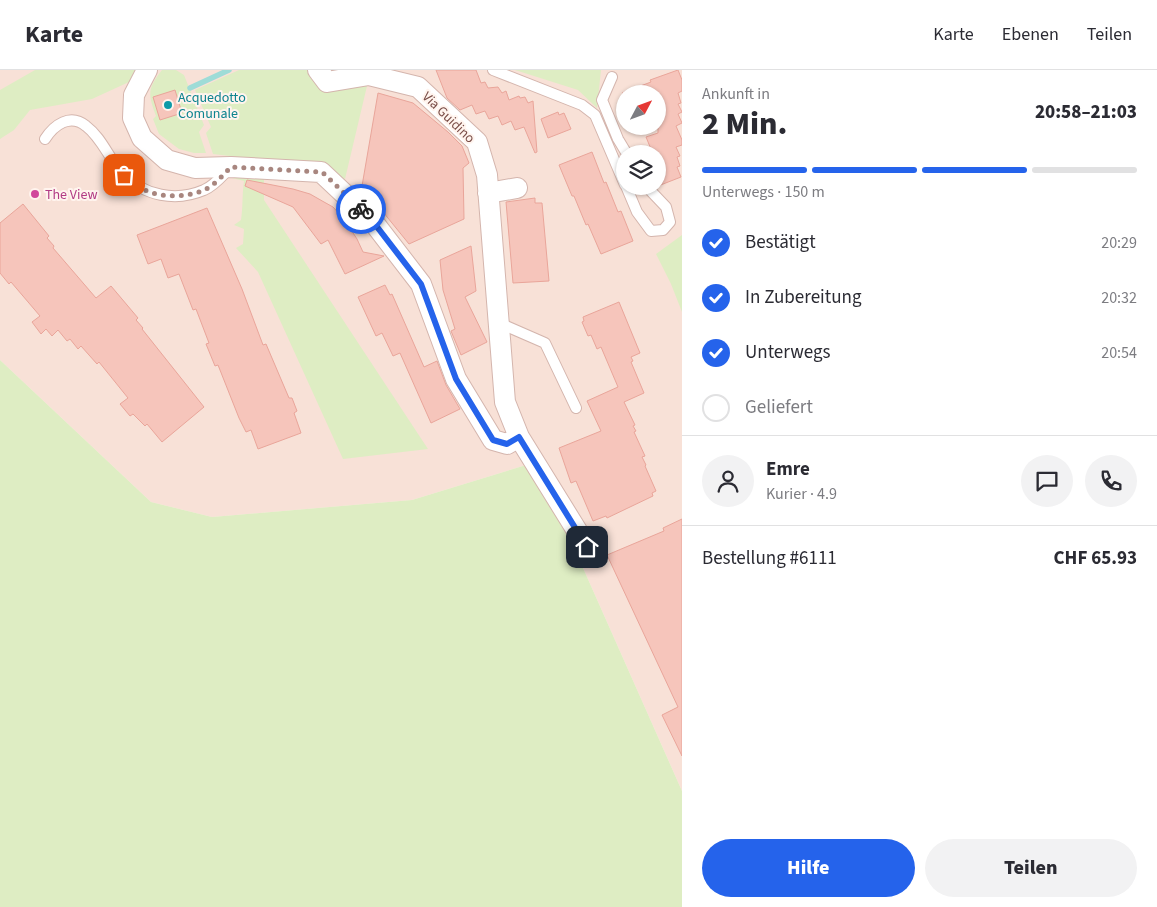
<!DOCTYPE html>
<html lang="de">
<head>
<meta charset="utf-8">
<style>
	:root { --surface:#fff; --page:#f2f2f3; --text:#2b2b33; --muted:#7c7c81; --line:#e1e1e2; --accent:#2563eb }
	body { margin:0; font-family:"Source Sans 3",sans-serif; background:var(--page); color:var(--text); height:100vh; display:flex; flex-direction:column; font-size:19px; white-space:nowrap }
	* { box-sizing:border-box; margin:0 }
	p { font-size:16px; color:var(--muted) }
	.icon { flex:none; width:28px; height:28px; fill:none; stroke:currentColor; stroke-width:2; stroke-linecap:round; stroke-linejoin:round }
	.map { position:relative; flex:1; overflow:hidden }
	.side { display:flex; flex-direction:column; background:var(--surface); width:475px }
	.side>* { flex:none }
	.needle { width:32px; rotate:49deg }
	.tools { position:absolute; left:616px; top:15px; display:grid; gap:10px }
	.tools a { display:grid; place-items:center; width:50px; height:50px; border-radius:50%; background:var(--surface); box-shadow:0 1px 4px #0004; font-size:25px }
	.pin { position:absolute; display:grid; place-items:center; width:42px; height:42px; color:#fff; margin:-21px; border-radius:10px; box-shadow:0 2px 8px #0006 }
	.courier { position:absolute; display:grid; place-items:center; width:50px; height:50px; margin:-25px; border:4px solid #2563eb; border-radius:50%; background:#fff; color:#222; box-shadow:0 1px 6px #0007 }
	.head em { font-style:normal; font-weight:800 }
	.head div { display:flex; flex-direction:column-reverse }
	.head { display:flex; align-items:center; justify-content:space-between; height:85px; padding:0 20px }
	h1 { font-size:32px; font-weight:800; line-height:38px }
	.bar { display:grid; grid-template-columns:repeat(4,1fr); gap:8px 5px; align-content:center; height:60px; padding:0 20px }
	.bar i { height:6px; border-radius:4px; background:var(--line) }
	.bar .selected { background:var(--accent) }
	.bar p { grid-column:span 4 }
	.line { display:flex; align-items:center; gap:12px; padding:0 20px; border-top:1px solid var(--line) }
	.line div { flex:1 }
	.round { display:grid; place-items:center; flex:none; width:52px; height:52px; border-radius:26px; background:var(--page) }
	ol { padding:0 20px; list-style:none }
	li { display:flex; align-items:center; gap:15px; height:55px }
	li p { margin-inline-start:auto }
	li .icon { padding:5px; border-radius:50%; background:var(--accent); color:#fff; stroke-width:4 }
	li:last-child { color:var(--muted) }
	li i { width:28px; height:28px; border:2px solid var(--line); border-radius:50% }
	.cta { display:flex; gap:10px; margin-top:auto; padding:10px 20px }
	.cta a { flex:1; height:58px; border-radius:30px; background:var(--accent); color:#fff; font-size:20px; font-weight:800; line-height:58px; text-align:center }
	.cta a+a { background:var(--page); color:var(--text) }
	header { display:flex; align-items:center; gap:30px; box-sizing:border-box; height:70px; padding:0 25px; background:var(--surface); border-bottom:1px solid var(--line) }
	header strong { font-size:24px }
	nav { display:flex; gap:28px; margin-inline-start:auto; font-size:18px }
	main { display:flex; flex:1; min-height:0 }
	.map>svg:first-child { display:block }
</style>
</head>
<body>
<header>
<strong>Karte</strong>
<nav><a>Karte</a><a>Ebenen</a><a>Teilen</a></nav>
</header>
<main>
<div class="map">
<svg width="682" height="837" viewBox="0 0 682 837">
	<rect width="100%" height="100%" fill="#feefe6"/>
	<!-- residential -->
	<path fill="#f8e1d7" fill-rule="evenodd" d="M0,0H682V721L536,392L412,430L212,447L151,432L0,290ZM625,24H658V56H625ZM625,84H658V116H625Z"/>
	<!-- green -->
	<path fill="#deedc3" d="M35,0H137L129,12L92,29L30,40L14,60L0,69V20Z
		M162,0H176L184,5L204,55L199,62L206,83H194L179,79L159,64L153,49L156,46C148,24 147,19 162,0Z
		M239,0H309L329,20L367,16L345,109L322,97L213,84L206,63L211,57L195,20Z
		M515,0H601L597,38L578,20Z
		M232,100L264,104V130L428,379L343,389L258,202L236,178L243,174L244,159L234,155L241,150C243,137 242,125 244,111L232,108Z
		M682,165V242L671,214L656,184Z
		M0,290L151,432L212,447L412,430L536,392L682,721V837H0Z"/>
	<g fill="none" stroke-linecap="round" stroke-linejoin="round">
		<!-- stream -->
		<path stroke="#9edcd7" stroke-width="5.5" d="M190,18L229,0"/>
	</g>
	<!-- building -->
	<path fill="#f6c5bb" stroke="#e9a59a" d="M436,0H476L481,13L485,12L488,18L498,17L502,23L506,21L509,30L519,26L520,28L525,27L528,33L533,31L537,82L535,83L524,57L515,60L511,51L502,55L498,46L489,49L485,41L476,44L472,35L460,40L447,28Z
		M678,0L682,10V21L678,23L681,33L678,34L682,42L678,44L682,53L676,56L682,70V75L676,77L680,86L677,87L680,96L677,97L681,107L658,116V84H653L646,67L658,63V24L622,23L651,12L650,10Z
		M175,20L182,43L160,50L153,27Z
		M378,23L413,33L448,62L462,76L469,93L463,98L464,149L409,174L362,116Z
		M558,42L559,45L564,43L571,59L548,68L541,49Z
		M592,82L604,113L606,112L618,142L621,141L633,171L601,184L588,154L586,155L574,126H572L559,95Z
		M247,110L293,119L310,124L324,132L333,137L344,149L357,169L363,182L384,186L345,204L328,170L321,174L293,137L245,116Z
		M535,128V133H542L549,211L513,213L506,132Z
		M23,134L49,166L47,168L54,176L53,178L96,228L111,216L138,248L136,250L143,258L142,259L204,337L162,372L147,354L145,356L133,344L130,346L120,334L128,328L99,292L97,294L81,276L78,279L70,269L67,271L58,260L52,266L46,259L41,264L32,252L40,246L11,212L9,214L0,203V153Z
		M207,138L242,219L263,275L266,274L289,328H292L297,341L294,343L301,363L258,379L251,360L246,362L239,348L218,295L215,296L206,274L209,273L196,239L193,240L179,204L168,208L161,189L148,194L137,165Z
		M471,176L476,221L465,227L487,272L461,285L451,261L455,259L443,220L440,190Z
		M385,215L390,225L392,224L424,297L437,291L446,315L460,339L431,353L400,283L393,286L382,263L376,266L358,227Z
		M619,232L640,283L631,287L633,291L631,292L644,323L624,332L635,355L633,356L636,361L634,362L645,386L642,387L646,395L645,396L656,421L652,423L653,426L607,448L606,446L593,451L576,411L571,413L559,378L601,361L587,331L618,317L601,277L597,279L591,265L588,266L582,252L584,251L583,247Z
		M682,449V686L662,645L678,637L607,485L664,461L663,458Z"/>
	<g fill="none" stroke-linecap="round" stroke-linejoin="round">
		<!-- service casing -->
		<g stroke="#d4b5ad" stroke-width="12">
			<path id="service" d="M493,0L582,35L595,45L625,115
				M612,7L602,30L618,69L627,84
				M45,69C54,55 70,43 86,56C102,68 109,89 123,104C144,126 176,132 204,120C214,116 222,106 230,98
				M626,116L637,142L651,161L663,160L670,152L666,137L646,116
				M499,253L545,273L576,338"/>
		</g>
		<!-- minor casing -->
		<g stroke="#d4b5ad" stroke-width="22">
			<path id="minor" d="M147,0L134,25L133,48L142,68L167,90L195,98L231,97L321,102L371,149L421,214L456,309L493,370L507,374L519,367L505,332L487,105L477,72L418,17L369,5L327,12L318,0
				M488,123L517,118
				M519,367L587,477"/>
		</g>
		<!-- service -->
		<use href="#service" stroke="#fff" stroke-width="10"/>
		<!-- minor -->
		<use href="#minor" stroke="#fff" stroke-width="20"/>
	</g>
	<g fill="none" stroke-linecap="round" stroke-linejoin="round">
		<!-- done -->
		<path stroke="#a8867f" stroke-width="5" stroke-dasharray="0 9" d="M124,105C130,109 136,116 143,119C160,128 186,128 204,120C214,116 223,105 231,97L322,102L361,139"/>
		<!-- route -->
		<path stroke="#2563eb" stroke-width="6" d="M361,139L371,149L421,214L456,309L493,370L507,374L519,367L587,477"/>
	</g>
	<!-- markers -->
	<circle fill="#0f9aa8" stroke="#fff4ee" stroke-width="2" cx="168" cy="35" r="5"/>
	<circle fill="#d1479c" stroke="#fff4ee" stroke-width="2" cx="35" cy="124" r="5"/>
	<g text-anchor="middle" stroke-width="4" stroke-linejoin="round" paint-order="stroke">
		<!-- culture labels -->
		<g font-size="14" fill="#0d838f" stroke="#fff4ee" text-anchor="start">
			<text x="178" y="32">Acquedotto<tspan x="178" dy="16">Comunale</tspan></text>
		</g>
		<!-- street labels -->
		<g font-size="14" fill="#7a4e48" stroke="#fff4ee">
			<text transform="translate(449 47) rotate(44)" y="5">Via Guidino</text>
		</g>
		<!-- hotel labels -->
		<g font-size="14" fill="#b23c85" stroke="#fff4ee" text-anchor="start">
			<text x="45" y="129">The View</text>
		</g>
	</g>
</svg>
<div class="tools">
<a><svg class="needle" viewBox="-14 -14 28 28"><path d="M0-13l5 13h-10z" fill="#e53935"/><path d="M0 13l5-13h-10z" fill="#7c7c81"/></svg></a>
<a><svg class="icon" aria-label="layers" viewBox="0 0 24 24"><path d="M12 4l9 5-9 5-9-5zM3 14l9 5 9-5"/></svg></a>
</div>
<div class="pin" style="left:124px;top:105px;background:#ea580c"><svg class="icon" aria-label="bag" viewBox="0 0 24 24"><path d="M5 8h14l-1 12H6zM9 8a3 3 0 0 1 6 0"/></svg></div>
<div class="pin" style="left:587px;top:477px;background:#1f2937"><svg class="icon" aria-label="home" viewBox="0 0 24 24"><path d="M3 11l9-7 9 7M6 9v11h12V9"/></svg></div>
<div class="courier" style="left:361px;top:139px"><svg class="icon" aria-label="bike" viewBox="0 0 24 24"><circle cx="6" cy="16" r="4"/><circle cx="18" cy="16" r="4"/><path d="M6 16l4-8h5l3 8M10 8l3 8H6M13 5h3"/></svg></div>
</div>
<section class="side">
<div class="head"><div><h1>2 Min.</h1><p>Ankunft in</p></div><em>20:58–21:03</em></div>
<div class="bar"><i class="selected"></i><i class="selected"></i><i class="selected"></i><i></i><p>Unterwegs · 150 m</p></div>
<ol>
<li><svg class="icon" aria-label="check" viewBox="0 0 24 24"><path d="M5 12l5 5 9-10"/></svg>Bestätigt<p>20:29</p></li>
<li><svg class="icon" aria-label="check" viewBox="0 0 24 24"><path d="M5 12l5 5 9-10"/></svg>In Zubereitung<p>20:32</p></li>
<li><svg class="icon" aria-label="check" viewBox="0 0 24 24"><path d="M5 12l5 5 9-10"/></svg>Unterwegs<p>20:54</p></li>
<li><i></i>Geliefert</li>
</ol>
<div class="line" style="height:90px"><a class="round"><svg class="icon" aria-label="person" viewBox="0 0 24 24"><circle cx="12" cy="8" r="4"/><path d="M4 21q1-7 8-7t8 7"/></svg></a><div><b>Emre</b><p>Kurier · 4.9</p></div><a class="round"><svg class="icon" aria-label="chat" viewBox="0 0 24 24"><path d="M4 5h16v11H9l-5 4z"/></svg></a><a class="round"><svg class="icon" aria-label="phone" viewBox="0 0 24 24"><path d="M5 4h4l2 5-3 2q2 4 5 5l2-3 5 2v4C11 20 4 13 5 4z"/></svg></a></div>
<div class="line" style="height:65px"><div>Bestellung #6111</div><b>CHF 65.93</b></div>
<div class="cta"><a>Hilfe</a><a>Teilen</a></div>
</section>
</main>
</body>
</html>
